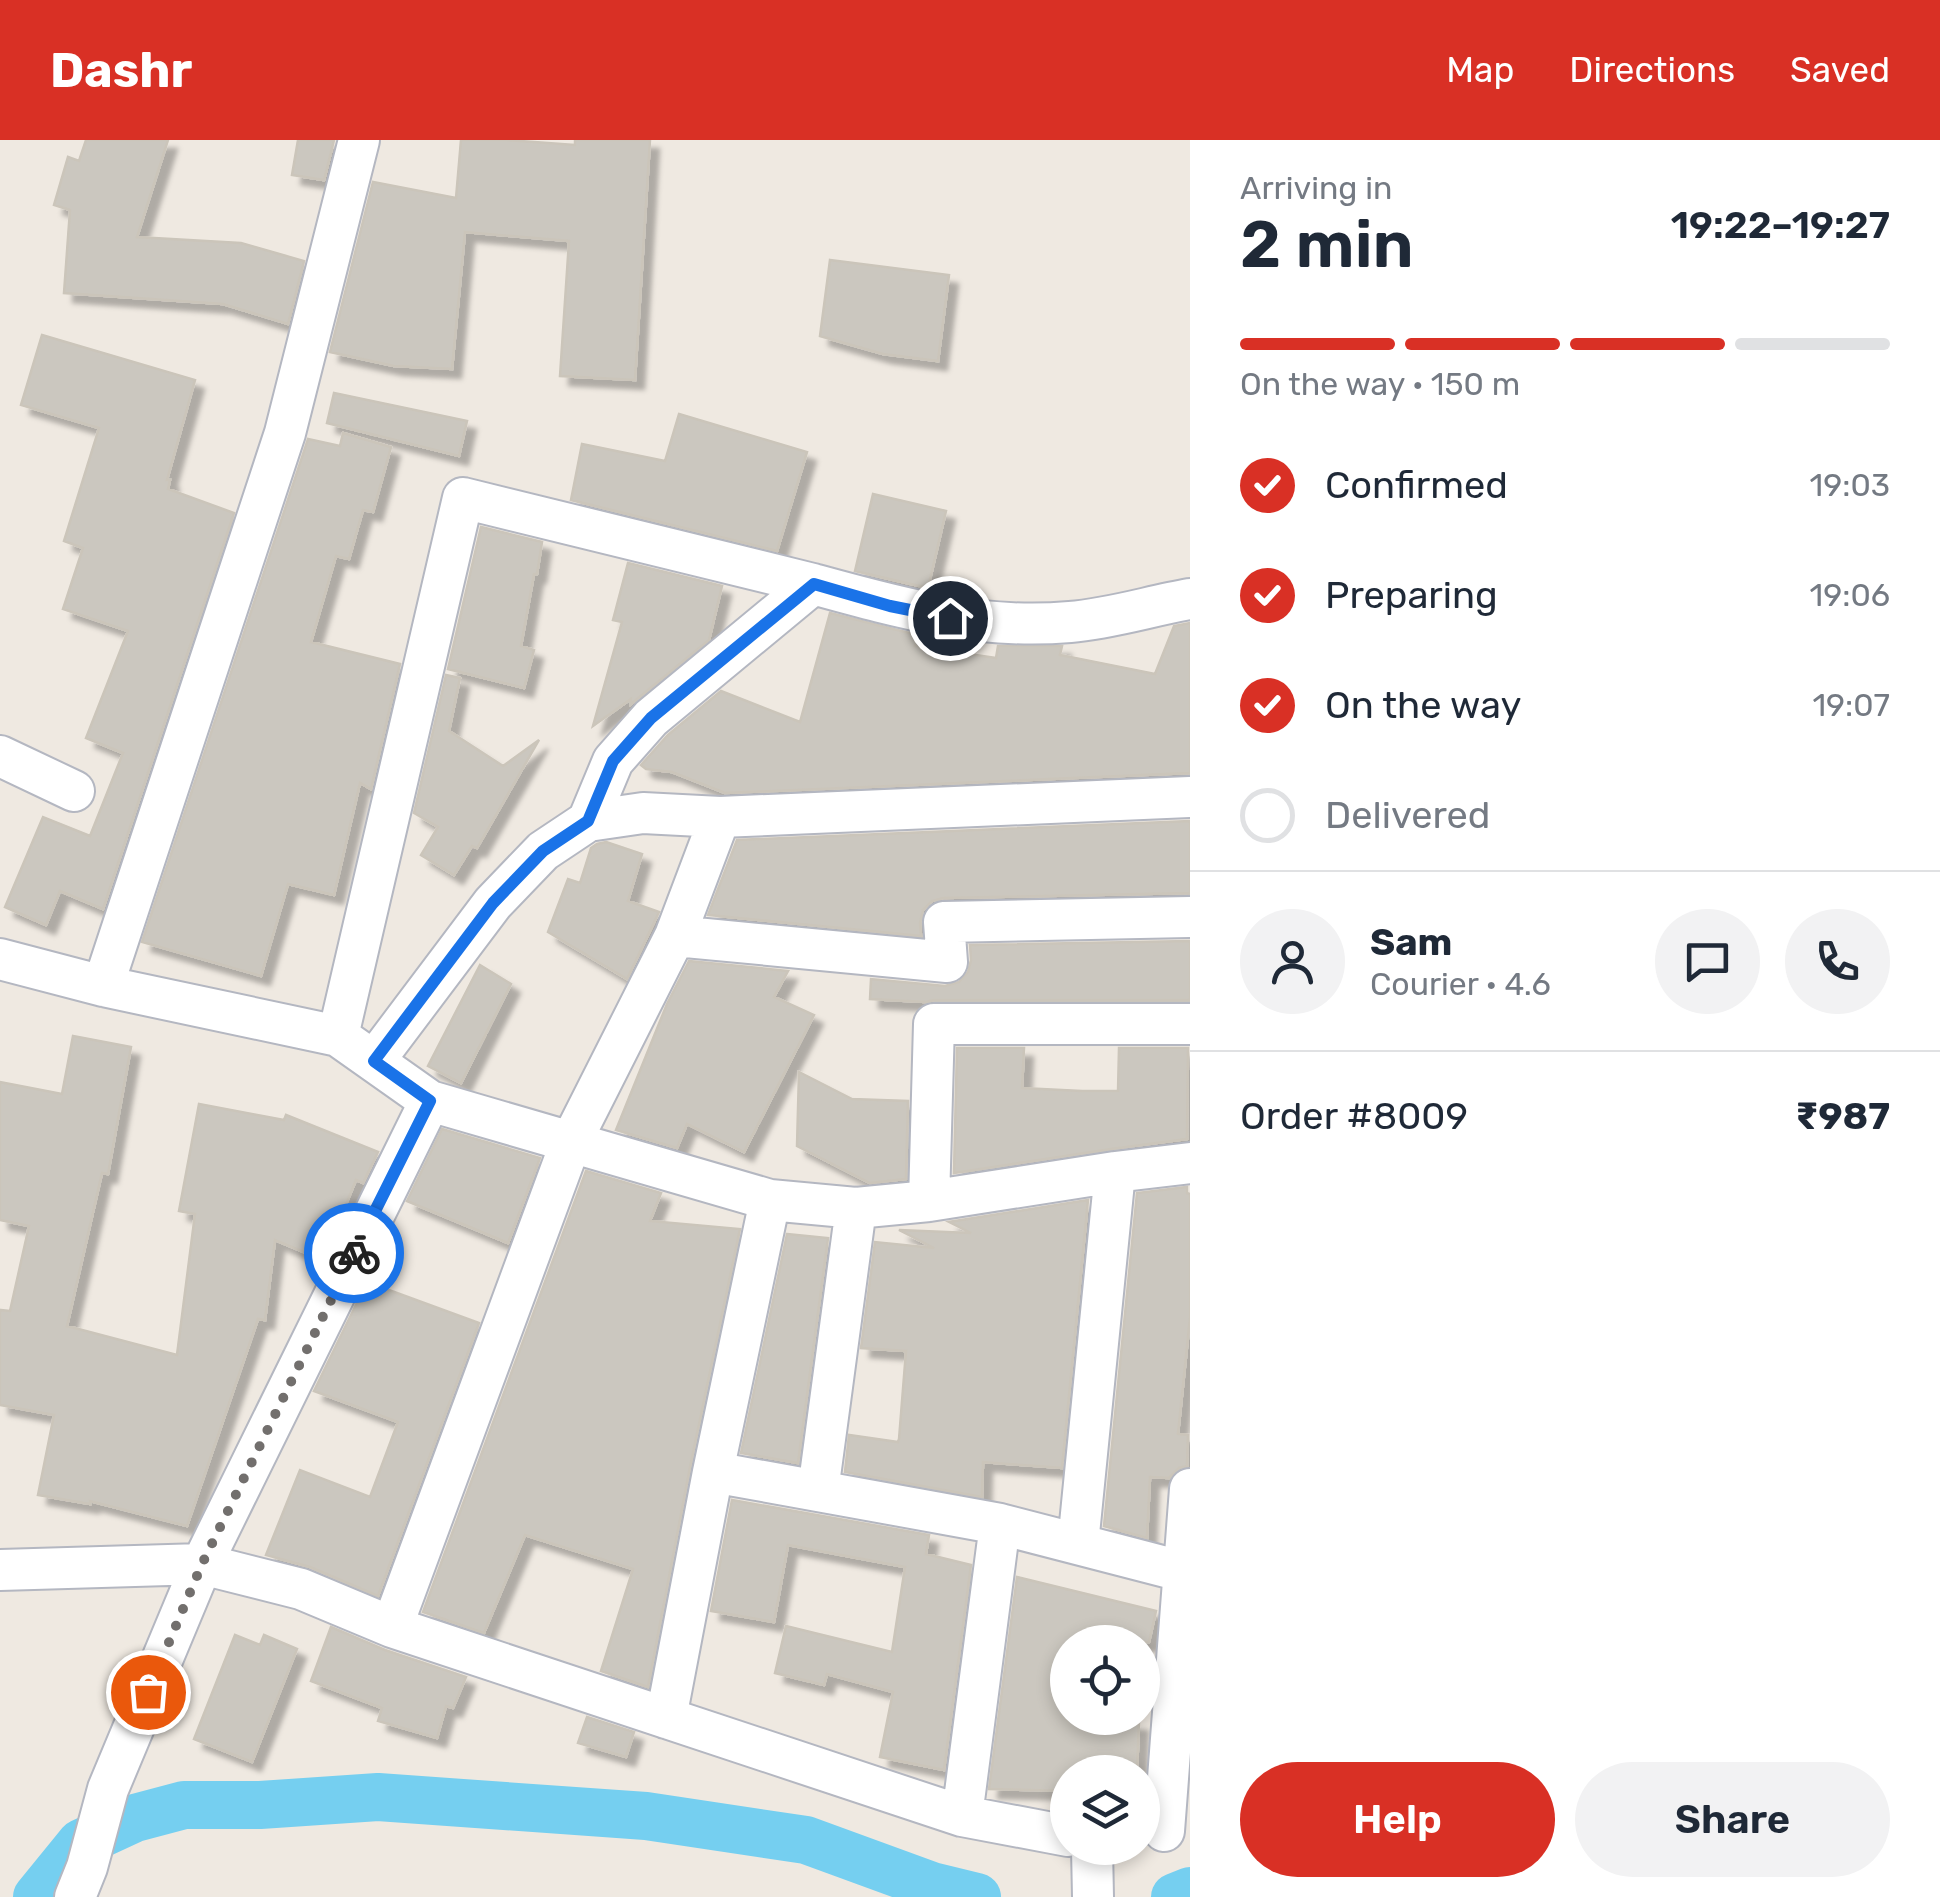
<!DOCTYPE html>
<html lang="en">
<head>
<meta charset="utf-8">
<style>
	:root { --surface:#fff; --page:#f2f2f3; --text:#1f2937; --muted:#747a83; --line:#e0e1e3; --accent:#d93025 }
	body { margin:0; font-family:Rubik,sans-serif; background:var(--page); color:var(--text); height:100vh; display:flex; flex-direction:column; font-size:38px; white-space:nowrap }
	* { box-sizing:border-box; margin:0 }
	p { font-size:32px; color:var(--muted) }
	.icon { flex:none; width:55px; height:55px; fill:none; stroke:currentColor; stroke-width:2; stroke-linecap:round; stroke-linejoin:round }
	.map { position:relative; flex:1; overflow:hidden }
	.drawer { display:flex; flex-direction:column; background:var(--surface); width:750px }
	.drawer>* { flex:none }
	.controls { position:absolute; left:1050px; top:1485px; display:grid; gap:20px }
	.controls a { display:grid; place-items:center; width:110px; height:110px; border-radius:50%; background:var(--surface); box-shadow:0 5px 15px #0003; font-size:50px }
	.pin { position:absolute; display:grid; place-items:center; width:85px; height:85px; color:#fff; margin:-42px; border:5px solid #fff; border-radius:50%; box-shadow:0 2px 10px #0007 }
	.courier { position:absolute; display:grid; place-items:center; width:100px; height:100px; margin:-50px; border:8px solid #1a73e8; border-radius:50%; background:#fff; color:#222; box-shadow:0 2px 12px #0007 }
	.overview em { font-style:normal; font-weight:600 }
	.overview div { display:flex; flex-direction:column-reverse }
	.overview { display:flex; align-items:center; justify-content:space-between; height:170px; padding:0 50px }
	h1 { font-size:65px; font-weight:600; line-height:75px }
	.bar { display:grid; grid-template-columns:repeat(4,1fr); gap:15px 10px; align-content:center; height:120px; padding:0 50px }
	.bar i { height:12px; border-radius:8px; background:var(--line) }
	.bar .current { background:var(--accent) }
	.bar p { grid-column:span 4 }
	.line { display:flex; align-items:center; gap:25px; padding:0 50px; border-top:2px solid var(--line) }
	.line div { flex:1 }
	.round { display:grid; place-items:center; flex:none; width:105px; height:105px; border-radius:52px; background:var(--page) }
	ol { padding:0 50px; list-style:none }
	li { display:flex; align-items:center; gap:30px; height:110px }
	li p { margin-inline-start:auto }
	li .icon { padding:10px; border-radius:50%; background:var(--accent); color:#fff; stroke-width:4 }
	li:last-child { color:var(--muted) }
	li i { width:55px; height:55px; border:5px solid var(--line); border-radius:50% }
	.action { display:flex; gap:20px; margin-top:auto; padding:20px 50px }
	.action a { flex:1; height:115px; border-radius:60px; background:var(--accent); color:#fff; font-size:40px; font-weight:600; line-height:115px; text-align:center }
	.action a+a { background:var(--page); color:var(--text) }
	header { display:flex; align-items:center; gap:60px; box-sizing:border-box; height:140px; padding:0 50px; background:var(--accent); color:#fff }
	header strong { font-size:48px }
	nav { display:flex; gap:55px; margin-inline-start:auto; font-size:35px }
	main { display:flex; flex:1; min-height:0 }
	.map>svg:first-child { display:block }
</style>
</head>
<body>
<header>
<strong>Dashr</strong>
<nav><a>Map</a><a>Directions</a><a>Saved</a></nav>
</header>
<main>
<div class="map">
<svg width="1190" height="1757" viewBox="0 0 1190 1757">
	<defs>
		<filter id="shadow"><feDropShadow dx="9" dy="9" stdDeviation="2.5" flood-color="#0004"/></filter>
	</defs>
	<rect width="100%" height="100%" fill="#efe9e1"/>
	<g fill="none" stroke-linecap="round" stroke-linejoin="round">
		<!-- canal -->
		<path stroke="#75cff0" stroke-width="48" d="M37,1757L81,1703L135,1678L184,1665H260L378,1657L646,1676L806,1700L932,1746L977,1757
			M1175,1757L1190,1751"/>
	</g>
	<!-- building -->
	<path fill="#cbc7bf" stroke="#cbc5ba" stroke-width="2.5" filter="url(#shadow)" d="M86,0H168L137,97L241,103L304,121L288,184L223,164L64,153L70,70L54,65L68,17L79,21Z
		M298,0H334L324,40L292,35Z
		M461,0H507L575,5V0H650L635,240L560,236L569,101L465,92L452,229L394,226L330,212L373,42L456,58Z
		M830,120L949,135L938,221L883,214L820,196Z
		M42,195L195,240L167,340H170L168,349L234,373L103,769L60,751L46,785L5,767L43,677L90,696L123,613L86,598L128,491L63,469L83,408L64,401L99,288L21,265Z
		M334,253L467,281L459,316L327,283Z
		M679,274L807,312L777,411L571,360L582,304L665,321Z
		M343,293L391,307L373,372L363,370L349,419L336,416L311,502L400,524L371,649L360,643L334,755L288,744L261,836L142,802L308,299L340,306Z
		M873,354L946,371L928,448L855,431Z
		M481,387L542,402L537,434H534L521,506L534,510L524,548L448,529Z
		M628,423L722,446L709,500L631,564V559L593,586L622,482L613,480Z
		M830,473L917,495L915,506L996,518L998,506H1062L1060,515L1155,534L1174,486L1190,483V633L725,653L672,632L646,629L641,625L668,595L721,551L800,582Z
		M446,535L460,538L449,591L503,626L539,600L477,708L472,706L454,735L421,715L438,687L414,673Z
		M1190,681V753L943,758L932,761L923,770L920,783L921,796L708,775L737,700Z
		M606,702L642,714L628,761L659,772L627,839L548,792L568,739L580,743L591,708L597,704Z
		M1190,801V860H934L926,862L870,859L871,839L945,846L959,842L968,832L971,820L970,805Z
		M689,821L788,831L774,857L814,875L744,1012L687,984L677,1008L616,990L667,864Z
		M480,825L511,844L461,943L428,926Z
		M73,896L131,907L108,1034L102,1033L67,1186L177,1215L195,1074L179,1071L199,964L284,980L286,975L378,1012L363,1043L356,1040L323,1120L275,1100L265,1180L258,1179L187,1386L90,1361V1364L38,1355L54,1275L0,1265V1170L10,1171L29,1086L0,1080V942L62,954Z
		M957,908H1024L1022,948L1082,951H1118L1119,908H1188L1187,999L1111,1009L954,1033Z
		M799,932L852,959L908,961L906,1039L870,1043L797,1006Z
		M442,989L540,1018L508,1103L407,1061Z
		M586,1031L661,1053L650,1081L740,1089L690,1327L648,1547L601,1531L633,1429L525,1395L484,1493L423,1472Z
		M1187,1047V1053L1190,1054V1178L1178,1294L1188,1295L1187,1326L1179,1328L1169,1338L1150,1337L1147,1398L1104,1386L1137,1053Z
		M1088,1060L1062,1328L983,1322L982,1357L845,1332L849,1295L898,1302L899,1299L906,1211L861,1208L875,1102L934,1108L899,1090L971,1093L949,1082Z
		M787,1094L828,1098L798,1323L741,1313Z
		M367,1142L479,1183L378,1456L310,1427L266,1415L300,1330L370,1357L398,1282L314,1251Z
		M732,1360L929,1395L926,1414L971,1425L944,1630L880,1617L893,1552L827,1534L824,1545L775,1533L786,1486L892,1512L905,1427L788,1405L774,1482L711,1471Z
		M1017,1437L1156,1471L1149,1502H1068V1580L1139,1582L1137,1632H1068V1651L989,1649Z
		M331,1487L385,1510L466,1537L453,1568L446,1566L437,1598L378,1581L382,1568L311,1541Z
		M235,1495L260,1505L264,1495L297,1509L252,1622L194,1599Z
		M587,1577L634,1592L626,1617L578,1603Z"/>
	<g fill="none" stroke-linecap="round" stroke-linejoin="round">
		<!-- minor casing -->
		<g stroke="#b4b7c1" stroke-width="44">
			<path id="minor" d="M813,444C900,468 978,490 1070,482C1110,479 1150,466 1190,459
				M0,616L74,651
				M675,796L947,822L944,782L1190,777
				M0,819L103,846L338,896L430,961L770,1060L856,1068L929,1061L1115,1032L1190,1023
				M103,846L285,293L359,0
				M338,896L463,358L813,444L651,578L613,621L588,681
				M374,921L493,763L543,711L588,681L643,673L720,677L1190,657
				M929,1061L934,884H1190
				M713,1332L770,1060
				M818,1351L856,1068
				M1000,1384L1185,1432
				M1078,1404L1115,1032
				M0,1430L202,1424L430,961
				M392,1487L571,1002L675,796L720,677
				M666,1578L713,1332L1000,1384L962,1676
				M1164,1691L1190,1349
				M1092,1708L1093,1757
				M75,1757L87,1727L108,1649L202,1424L301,1449L392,1487L962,1676L1068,1696"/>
		</g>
		<!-- minor -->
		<use href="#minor" stroke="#fff" stroke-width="40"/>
	</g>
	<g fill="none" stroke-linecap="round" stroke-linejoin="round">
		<!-- done -->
		<path stroke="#726f6d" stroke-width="10" stroke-dasharray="0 18" d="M148,1552L202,1424L354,1113"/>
		<!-- route -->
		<path stroke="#1a73e8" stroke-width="12" d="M354,1113L430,961L374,921L493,763L543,711L588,681L613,621L651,578L814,444L890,466L950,478"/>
	</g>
</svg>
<div class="controls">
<a><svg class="icon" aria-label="locate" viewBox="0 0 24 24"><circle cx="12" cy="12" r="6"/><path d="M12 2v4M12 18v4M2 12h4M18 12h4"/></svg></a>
<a><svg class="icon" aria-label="layers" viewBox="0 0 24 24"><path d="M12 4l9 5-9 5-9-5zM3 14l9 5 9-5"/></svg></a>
</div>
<div class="pin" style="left:148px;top:1552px;background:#ea580c"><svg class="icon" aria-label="bag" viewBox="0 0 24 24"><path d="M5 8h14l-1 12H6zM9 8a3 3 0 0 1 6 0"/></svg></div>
<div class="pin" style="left:950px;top:478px;background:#1f2937"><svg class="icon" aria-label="home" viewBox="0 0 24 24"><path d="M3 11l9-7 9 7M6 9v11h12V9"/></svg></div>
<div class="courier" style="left:354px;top:1113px"><svg class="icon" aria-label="bike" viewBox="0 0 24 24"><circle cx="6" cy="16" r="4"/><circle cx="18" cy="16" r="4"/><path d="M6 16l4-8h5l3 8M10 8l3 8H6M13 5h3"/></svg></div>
</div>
<section class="drawer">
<div class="overview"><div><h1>2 min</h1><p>Arriving in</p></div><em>19:22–19:27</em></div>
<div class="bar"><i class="current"></i><i class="current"></i><i class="current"></i><i></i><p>On the way · 150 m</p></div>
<ol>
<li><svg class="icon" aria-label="check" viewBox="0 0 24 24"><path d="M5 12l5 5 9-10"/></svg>Confirmed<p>19:03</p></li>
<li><svg class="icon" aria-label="check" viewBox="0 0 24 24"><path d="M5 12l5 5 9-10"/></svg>Preparing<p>19:06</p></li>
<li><svg class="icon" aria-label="check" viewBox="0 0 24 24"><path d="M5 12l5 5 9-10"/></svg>On the way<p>19:07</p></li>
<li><i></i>Delivered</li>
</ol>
<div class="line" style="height:180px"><a class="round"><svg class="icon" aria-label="person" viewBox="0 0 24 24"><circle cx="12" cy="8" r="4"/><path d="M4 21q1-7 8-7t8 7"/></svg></a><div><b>Sam</b><p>Courier · 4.6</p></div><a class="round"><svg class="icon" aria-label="chat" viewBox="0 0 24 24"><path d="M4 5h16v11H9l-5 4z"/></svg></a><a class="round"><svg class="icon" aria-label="phone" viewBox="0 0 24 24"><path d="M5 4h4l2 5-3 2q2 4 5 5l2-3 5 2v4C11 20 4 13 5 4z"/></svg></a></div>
<div class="line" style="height:130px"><div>Order #8009</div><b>₹987</b></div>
<div class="action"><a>Help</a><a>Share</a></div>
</section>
</main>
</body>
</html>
